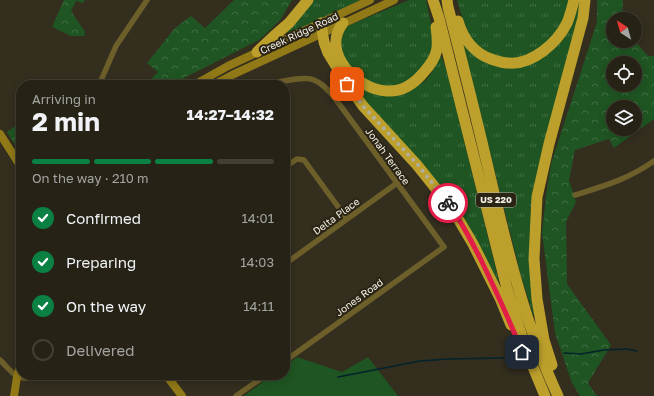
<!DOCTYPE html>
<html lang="en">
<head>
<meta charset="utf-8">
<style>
	:root { --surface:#262216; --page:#322f23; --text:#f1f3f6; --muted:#a4a4a1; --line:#423f35; --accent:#0b8043 }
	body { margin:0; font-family:"Golos Text",sans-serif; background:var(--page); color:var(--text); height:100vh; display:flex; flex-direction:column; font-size:15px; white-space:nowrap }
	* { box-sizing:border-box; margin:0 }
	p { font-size:13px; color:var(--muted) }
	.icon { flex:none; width:22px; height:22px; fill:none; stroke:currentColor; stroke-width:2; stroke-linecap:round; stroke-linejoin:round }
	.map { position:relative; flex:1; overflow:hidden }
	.panel { position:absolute; left:16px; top:80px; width:274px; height:300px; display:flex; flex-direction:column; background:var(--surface); border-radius:16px; box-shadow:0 2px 10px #0003,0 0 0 1px var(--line) }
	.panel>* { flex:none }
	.needle { width:26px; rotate:323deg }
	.buttons { position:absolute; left:606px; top:12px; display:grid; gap:8px }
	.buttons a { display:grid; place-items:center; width:36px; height:36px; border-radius:50%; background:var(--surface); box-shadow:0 2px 10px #0003,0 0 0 1px var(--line); font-size:20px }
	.pin { position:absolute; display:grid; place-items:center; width:34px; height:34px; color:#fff; margin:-17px; border-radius:8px; box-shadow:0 2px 6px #0006 }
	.courier { position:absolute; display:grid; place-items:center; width:40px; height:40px; margin:-20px; border:3px solid #e11d48; border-radius:50%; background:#fff; color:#222; box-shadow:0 1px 5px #0007 }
	.summary em { font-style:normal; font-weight:700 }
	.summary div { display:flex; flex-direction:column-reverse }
	.summary { display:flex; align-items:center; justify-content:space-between; height:68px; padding:0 16px }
	h1 { font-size:26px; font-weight:700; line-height:30px }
	.bar { display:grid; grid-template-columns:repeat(4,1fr); gap:6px 4px; align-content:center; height:48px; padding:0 16px }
	.bar i { height:5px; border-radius:3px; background:var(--line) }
	.bar .current { background:var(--accent) }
	.bar p { grid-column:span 4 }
	ol { padding:0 16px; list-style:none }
	li { display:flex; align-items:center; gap:12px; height:44px }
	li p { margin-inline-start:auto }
	li .icon { padding:4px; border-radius:50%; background:var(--accent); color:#fff; stroke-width:4 }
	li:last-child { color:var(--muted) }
	li i { width:22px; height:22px; border:2px solid var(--line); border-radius:50% }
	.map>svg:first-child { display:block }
</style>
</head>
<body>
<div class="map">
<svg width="654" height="396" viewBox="0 0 654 396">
	<defs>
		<pattern id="grass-tufts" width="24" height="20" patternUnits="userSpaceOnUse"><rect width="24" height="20" fill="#1f5522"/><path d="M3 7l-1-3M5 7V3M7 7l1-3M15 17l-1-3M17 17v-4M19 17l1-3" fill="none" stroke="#406e42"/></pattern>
		<pattern id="forest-crowns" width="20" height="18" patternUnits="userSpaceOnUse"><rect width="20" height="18" fill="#1f5522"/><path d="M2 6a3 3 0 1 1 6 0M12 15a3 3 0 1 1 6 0" fill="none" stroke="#406e42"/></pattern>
	</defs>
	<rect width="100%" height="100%" fill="#332e1e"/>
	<!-- grass -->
	<path fill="url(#grass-tufts)" d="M312,0H361L288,34L286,31Z
		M409,0H426L433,33L432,54L417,78L390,87L368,82L351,68L340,52L341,35L347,27L352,24Z
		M457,0H570L563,21L554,36L542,48L518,59L492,56L472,41L463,20Z
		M577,0H582L580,14L540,163L536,314L533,315L521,276L463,44L481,59H539Z
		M441,56L447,71L499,282L496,283L484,258L361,97L339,62L363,87L417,86L426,80L432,72L438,58Z"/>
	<!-- forest -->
	<path fill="url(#forest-crowns)" fill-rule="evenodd" d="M64,0H85L83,3L76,1L71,11L85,32L84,36H71L52,27Z
		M234,0H292L281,19L271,29L259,40L176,82L171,85H145L158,72L147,63L175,28L191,16L205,28Z
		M597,0H623L622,19H613V41H635L648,56H654V119L614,148L609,139L575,150L569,180L576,202L566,222L567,284L611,345L588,383L597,396H580L572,383L555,333L542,233L546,196L551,164L597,22ZM613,63H635V85H613ZM613,107H635V129H613Z
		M21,122V150L19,151L7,132Z"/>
	<!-- park -->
	<path fill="#1f5522" d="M297,357L342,372L368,357L398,396H244L272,375H285V366Z"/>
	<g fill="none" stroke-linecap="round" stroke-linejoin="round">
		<!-- stream -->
		<path stroke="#04232e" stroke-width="1.5" d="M564,353L581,354L604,350L627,349L637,351
			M338,377L420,361L448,359L504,358"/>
		<!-- street -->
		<path stroke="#6d5f2a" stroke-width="5.5" d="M99,85L116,46L147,0
			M265,85C276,83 304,75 314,80C324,84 331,93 337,101L444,247L285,361
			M285,167L297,159L304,160L347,219
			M575,195C604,186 629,179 654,161
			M285,264L397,183
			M0,360C15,375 17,383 40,375
			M236,396L266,375"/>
		<!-- secondary -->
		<path stroke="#917917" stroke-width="8" d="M194,85L228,66L370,0
			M213,85L232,75L394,0
			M0,134L21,167
			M166,375L182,396
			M14,396L17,377L21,364"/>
		<!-- highway -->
		<path stroke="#bda02c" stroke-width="11" d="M433,0L439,18L507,289L526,350L545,396
			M447,0L448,7C461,57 474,108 486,159C505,239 523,321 558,396
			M458,21C463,38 474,53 491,59C497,61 502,63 509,63C532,65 557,43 567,23C570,16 572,8 574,0
			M321,23L324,42L328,53L347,84L363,106L417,165L453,210L473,244L500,298L511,325
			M343,23C320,52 357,90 387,91C402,92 415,83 424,72C438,56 439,48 436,27
			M257,52L274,36L289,23L308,0
			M552,365L544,340L537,299L534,259L537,197L549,144L583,18L585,0"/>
	</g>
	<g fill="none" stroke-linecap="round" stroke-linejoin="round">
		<!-- done -->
		<path stroke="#b0ada1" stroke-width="4" stroke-dasharray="0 7.2" d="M347,84L363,106L418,165L448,203"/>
		<!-- route -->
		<path stroke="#e11d48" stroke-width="5" d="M448,203C461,221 472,242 482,262C496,291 510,321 522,352"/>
	</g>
	<g text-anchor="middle" stroke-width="4" stroke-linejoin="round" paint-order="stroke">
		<!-- shield labels -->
		<rect fill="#2a2414" stroke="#b7b4a8" stroke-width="1" x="476" y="193" width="40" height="14" rx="3"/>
		<g font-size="9" font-weight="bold" fill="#f4f1e7">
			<text x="496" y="203">US 220</text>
		</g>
		<!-- street labels -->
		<g font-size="10" fill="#f4f1e7" stroke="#2a2414">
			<text transform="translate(299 33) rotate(-25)" y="4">Creek Ridge Road</text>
			<text transform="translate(388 156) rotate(54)" y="4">Jonah Terrace</text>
			<text transform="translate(336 216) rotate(-36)" y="4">Delta Place</text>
			<text transform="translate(359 297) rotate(-36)" y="4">Jones Road</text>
		</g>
	</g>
</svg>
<div class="buttons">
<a><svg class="needle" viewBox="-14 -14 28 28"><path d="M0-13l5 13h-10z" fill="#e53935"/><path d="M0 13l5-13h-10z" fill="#a4a4a1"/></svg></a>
<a><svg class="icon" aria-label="locate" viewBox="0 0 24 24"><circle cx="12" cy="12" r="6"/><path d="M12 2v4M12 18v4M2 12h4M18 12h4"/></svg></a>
<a><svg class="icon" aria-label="layers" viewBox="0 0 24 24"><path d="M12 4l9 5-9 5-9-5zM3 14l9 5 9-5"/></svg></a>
</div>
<div class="pin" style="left:347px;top:84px;background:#ea580c"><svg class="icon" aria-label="bag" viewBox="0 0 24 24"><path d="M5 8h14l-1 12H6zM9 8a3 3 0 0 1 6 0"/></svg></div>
<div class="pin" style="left:522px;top:352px;background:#1f2937"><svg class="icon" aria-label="home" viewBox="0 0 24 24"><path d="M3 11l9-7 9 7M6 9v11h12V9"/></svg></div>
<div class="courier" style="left:448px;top:203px"><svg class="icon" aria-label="bike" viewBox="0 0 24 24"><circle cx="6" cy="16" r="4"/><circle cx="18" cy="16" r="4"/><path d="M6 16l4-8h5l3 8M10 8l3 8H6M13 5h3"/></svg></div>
<section class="panel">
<div class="summary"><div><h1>2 min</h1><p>Arriving in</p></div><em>14:27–14:32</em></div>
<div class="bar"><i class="current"></i><i class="current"></i><i class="current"></i><i></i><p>On the way · 210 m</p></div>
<ol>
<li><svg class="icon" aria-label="check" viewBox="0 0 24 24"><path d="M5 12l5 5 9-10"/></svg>Confirmed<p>14:01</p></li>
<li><svg class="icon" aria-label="check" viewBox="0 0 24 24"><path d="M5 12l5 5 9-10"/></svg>Preparing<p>14:03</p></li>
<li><svg class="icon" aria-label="check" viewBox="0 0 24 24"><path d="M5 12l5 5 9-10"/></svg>On the way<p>14:11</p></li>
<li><i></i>Delivered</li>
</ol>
</section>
</div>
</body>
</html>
